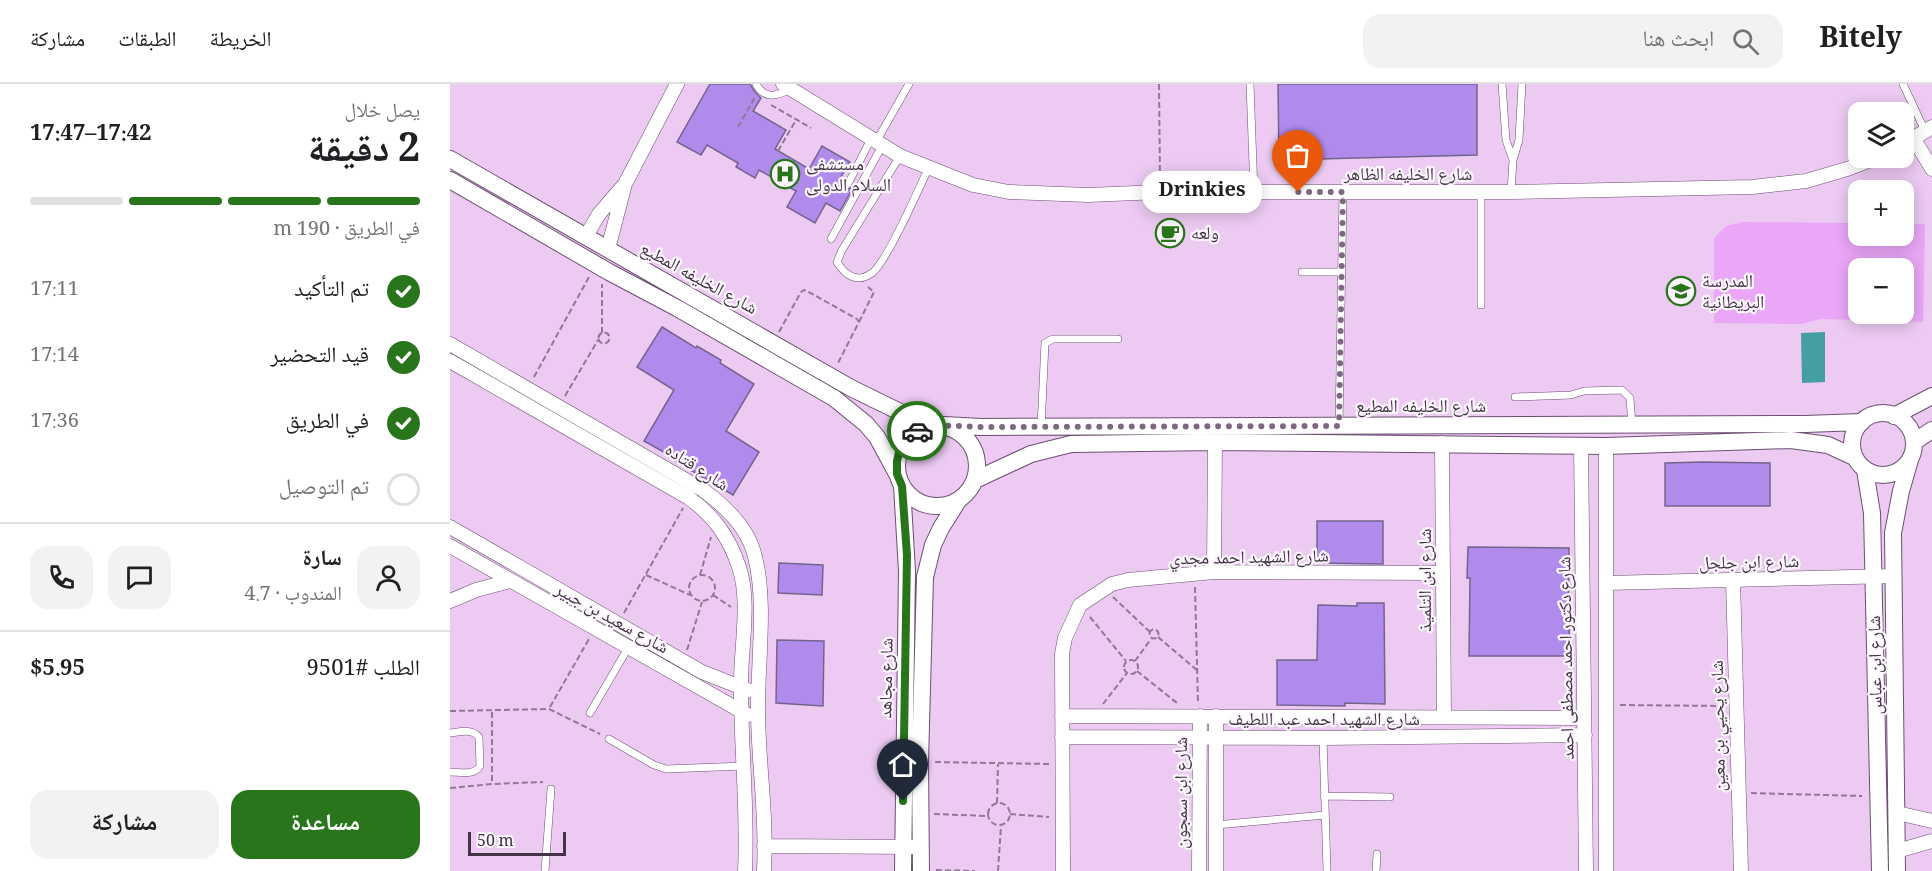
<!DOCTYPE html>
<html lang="ar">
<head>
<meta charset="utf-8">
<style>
	:root { --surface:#fff; --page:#f2f2f2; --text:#202124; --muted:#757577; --line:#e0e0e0; --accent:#29751b }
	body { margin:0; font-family:Georgia,"Noto Naskh Arabic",serif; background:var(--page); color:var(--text); direction:rtl; height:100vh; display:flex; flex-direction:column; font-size:22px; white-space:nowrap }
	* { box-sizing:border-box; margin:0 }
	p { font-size:20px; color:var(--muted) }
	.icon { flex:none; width:33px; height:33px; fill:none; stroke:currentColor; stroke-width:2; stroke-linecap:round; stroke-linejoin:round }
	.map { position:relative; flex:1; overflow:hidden; direction:ltr }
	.sheet { display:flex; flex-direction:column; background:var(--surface); width:450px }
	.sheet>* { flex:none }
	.buttons { position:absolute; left:1398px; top:18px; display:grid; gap:12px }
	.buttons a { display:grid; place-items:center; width:66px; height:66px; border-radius:12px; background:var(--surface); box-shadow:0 3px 15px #0003; font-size:30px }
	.scale { position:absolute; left:18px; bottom:15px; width:98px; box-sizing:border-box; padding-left:6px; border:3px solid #423444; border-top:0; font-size:16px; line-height:21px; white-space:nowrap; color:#423444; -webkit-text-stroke:4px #fdf6fe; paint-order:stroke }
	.pin { position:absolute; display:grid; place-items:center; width:51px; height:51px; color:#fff; margin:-62px -26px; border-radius:50% 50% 50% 0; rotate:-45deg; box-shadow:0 0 6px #0007 }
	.pin .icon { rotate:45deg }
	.courier { position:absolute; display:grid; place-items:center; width:60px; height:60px; margin:-30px; border:4px solid #29751b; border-radius:50%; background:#fff; color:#222; box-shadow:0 2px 8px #0007 }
	.bubble { position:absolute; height:42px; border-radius:18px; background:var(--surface); box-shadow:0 3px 15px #0003; font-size:20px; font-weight:700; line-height:42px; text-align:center; direction:rtl }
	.overview em { font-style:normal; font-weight:700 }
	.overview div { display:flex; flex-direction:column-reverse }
	.overview { display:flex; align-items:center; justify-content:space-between; height:102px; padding:0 30px }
	h1 { font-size:39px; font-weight:700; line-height:45px }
	.bar { display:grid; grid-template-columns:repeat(4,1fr); gap:9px 6px; align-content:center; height:72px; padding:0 30px }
	.bar i { height:8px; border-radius:4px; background:var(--line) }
	.bar .current { background:var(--accent) }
	.bar p { grid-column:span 4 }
	.line { display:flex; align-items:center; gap:15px; padding:0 30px; border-top:2px solid var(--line) }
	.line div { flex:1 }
	.round { display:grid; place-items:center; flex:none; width:63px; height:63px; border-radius:18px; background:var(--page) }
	ol { padding:0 30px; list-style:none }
	li { display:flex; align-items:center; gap:18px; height:66px }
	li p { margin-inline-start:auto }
	li .icon { padding:6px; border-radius:50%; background:var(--accent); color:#fff; stroke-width:4 }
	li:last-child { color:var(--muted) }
	li i { width:33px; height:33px; border:3px solid var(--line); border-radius:50% }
	.action { display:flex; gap:12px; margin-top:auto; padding:12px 30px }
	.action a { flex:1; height:69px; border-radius:18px; background:var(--accent); color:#fff; font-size:24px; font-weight:700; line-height:69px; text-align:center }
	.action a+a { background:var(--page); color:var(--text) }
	header { display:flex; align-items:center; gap:36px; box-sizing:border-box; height:84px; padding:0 30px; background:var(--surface); border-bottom:2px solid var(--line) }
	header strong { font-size:28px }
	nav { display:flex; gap:33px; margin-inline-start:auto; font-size:21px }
	.search { width:420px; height:54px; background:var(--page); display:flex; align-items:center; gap:15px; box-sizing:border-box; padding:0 21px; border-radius:18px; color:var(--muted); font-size:22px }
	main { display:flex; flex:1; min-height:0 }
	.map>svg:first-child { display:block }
</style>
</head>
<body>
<header>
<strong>Bitely</strong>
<div class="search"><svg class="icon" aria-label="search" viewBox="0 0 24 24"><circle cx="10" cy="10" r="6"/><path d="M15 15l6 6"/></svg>ابحث هنا</div>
<nav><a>الخريطة</a><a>الطبقات</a><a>مشاركة</a></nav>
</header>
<main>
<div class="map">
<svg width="1482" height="787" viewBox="0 0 1482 787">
	<rect width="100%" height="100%" fill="#eccaf2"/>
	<!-- green -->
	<path fill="#eaa6f7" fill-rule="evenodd" d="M1292,138L1408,139V152H1454V140H1475L1473,238L1370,235L1351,240L1264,239V154L1276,142ZM1408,184H1454V230H1408Z"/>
	<!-- water -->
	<path fill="#449ea3" d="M1375,248V298L1352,299L1351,249Z"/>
	<!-- building -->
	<path fill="#b18bec" stroke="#73648d" stroke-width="1.5" d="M260,0H300L305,8L311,14L303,27L336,46L325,65L359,85L372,62L400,78L389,96L393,98L395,105L403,104L390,127L376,119L365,139L337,123L346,107L309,86L305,94L286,83L288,79L257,61L251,71L227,58Z
		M828,0H1027V71L829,76Z
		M212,243L246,264L247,262L271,276L270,279L304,300L276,347L309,368L283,411L225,377L226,375L194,357L224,306L187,283Z
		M1253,378L1320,379V422H1215V379Z
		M867,437H933V480L867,479Z
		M1018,463L1119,464L1118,543H1119L1120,572H1019L1020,494H1017Z
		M329,479L373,481L372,511L328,509Z
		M907,519H934L935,620L895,619V622L827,621V576H867L868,521L907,522Z
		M327,556L374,557L373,622L326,619Z"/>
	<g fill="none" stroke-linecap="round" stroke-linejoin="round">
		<!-- service casing -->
		<g stroke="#6c4f71" stroke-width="8">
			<path id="service" d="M306,0C315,16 327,12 341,5
				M800,0L804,108
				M1052,0L1056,56L1063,76
				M1453,0L1475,47
				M426,58L459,0
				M450,72L392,166L387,178C395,191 407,200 422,189C436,179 469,105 478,85
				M398,100L421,55
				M1061,108L1063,76L1069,56L1072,0
				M381,155L432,62
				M852,188H891
				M1031,221V108
				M1065,313L1121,311L1134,307L1172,306L1180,314L1182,341
				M889,342L893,108
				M591,343L595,259L603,255H668
				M140,629L178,564
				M0,649C10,648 21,644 29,653L30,682C24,692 10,688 0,688
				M873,654L877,787
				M159,655L204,681L216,685L294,682
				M874,712L940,713
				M766,741L875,731
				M95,787L101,705
				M926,787L927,770"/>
		</g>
		<!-- minor casing -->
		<g stroke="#6c4f71" stroke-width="15">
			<path id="minor" d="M333,0L450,72L523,101L559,108L638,111L710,108H1061L1302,103L1356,97L1397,85L1426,74
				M1464,55L1482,85
				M1454,60L1482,43
				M136,152L149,130L174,101
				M158,165L175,100L227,0
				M0,260L253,406C275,422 299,444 305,473C317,519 307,583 308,632C309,684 317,735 314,787
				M0,277L239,414C264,432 279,453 289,483C301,518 290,567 291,605C291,666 298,726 295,787
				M992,359L994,633
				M1131,361L1136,787
				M0,443L252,588L298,606
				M0,462L298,631
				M764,488L765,358
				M1283,496L1291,787
				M1156,499L1443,492
				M0,517L26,506L60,497
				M612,632L1134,634
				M766,632V787
				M612,653L873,654L1135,651
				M1447,729L1482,737
				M314,762L471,763
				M1447,767L1482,757
				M613,787L612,570L615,554L630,521L662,500L678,496L764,488L993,489
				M749,787L750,632
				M1156,787V362"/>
		</g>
		<!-- tertiary casing -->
		<g stroke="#6c4f71" stroke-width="18">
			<path id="tertiary" d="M0,75L401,304L452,329L481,341
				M0,96L159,188L227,224L384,314L416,340L427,353L447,390
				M1402 360a31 31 0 1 1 62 0a31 31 0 1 1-62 0Z
				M1444,332L1482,312
				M494,341L531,343L1355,340L1412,338
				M447 382a40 40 0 1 1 80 0a40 40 0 1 1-80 0Z
				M1464,358L1482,346
				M1415,386L1422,429L1430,787
				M525,396L581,370L621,360L765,358L1156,362L1341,356L1378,361L1404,373
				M452,402L457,487L453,787
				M471,787L470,678L475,493L483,461L491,444L508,417
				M1447,787L1443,449L1451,407L1460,376"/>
		</g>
		<!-- path -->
		<path stroke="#917994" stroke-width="2" stroke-dasharray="6 3" stroke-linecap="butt" d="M709,0L710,96
			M321,21L361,44
			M288,43L305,13
			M328,67L346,36
			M409,238L424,208L418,203
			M329,248L351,208L354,206L357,207L407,235L409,238L388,279
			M148.5 254a5.5 5.5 0 1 1 11 0a5.5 5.5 0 1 1-11 0Z
			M152,249V200
			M84,293L139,193
			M115,312L148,256
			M239 504a13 13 0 1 1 26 0a13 13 0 1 1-26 0Z
			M196,491L240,511
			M250,491L261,453
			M745,503L748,620
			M263,511L281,523
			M663,513L700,548
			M174,529L233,424
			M640,533L676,577
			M699.5 550a4.5 4.5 0 1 1 9 0a4.5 4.5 0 1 1-9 0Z
			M708,553L748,587
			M237,566L252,518
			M674 583a7 7 0 1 1 14 0a7 7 0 1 1-14 0Z
			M685,577L701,555
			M687,587L727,619
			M653,620L677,589
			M1170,621L1275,622
			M100,623L139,555
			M0,627L99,625L150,650
			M42,628V700
			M485,678L599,680
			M0,704L42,700L93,698
			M1301,709L1412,712
			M538 730a11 11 0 1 1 22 0a11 11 0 1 1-22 0Z
			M547,719L548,680
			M484,730L538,732
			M560,730L599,733
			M486,786L525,787
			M548,787L551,742"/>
		<!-- service -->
		<use href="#service" stroke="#fff" stroke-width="7"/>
		<!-- minor -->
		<use href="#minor" stroke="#fff" stroke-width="14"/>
		<!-- tertiary -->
		<use href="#tertiary" stroke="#fff" stroke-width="16"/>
	</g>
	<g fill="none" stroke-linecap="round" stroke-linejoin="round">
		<!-- done -->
		<path stroke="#7e6881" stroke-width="6" stroke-dasharray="0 10.8" d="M467,347L481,341L531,343L889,342L893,108H848"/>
		<!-- route -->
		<path stroke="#29751b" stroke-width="8" d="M453,717L457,471L452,402L447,390V377L450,364L458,353L467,347"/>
	</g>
	<!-- icons -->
	<defs>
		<g id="hospital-ring" transform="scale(1.5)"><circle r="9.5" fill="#fdf6fe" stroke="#29751b" stroke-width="1.5"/><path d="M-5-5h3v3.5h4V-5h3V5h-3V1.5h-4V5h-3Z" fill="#29751b"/></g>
		<g id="cafe-ring" transform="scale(1.5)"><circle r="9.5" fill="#fdf6fe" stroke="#29751b" stroke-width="1.5"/><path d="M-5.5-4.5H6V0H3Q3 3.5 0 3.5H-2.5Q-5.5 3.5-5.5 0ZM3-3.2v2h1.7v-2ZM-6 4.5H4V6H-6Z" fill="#29751b"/></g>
		<g id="school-ring" transform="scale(1.5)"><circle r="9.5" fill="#fdf6fe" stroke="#29751b" stroke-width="1.5"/><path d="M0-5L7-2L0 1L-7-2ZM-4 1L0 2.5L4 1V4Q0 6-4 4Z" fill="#29751b"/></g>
	</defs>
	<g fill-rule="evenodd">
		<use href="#hospital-ring" x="335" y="90"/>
		<use href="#cafe-ring" x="720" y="149"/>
		<use href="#school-ring" x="1231" y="207"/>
	</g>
	<g text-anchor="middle" stroke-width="4.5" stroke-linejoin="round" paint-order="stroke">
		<!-- poi labels -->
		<g font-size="18" fill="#423444" stroke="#fdf6fe" text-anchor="start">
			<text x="356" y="86">مستشفى<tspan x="356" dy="21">السلام الدولى</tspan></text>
			<text x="741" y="155">ولعه</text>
			<text x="1252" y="203">المدرسة<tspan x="1252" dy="21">البريطانية</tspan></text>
		</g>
		<!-- street labels -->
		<g font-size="18" fill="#423444" stroke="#fdf6fe">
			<text x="958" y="96">شارع الخليفه الظاهر</text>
			<text transform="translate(249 194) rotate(29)" y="6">شارع الخليفه المطيع</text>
			<text x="971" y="328">شارع الخليفه المطيع</text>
			<text transform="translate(247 383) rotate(33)" y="6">شارع قتاده</text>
			<text transform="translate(799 473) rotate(-1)" y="6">شارع الشهيد احمد مجدي</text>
			<text transform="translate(1299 478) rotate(-1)" y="6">شارع ابن جلجل</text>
			<text transform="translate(975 496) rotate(-90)" y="6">شارع ابن التلميذ</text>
			<text transform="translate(162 534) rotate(29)" y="6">شارع سعيد بن جبير</text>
			<text transform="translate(1116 574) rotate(-91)" y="6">شارع دكتور احمد مصطفى احمد</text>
			<text transform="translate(1425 581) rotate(-91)" y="6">شارع ابن عباس</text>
			<text transform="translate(436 594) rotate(-89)" y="6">شارع مجاهد</text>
			<text x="874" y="641">شارع الشهيد احمد عبد اللطيف</text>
			<text transform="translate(1268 642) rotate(-91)" y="6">شارع يحيي بن معين</text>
			<text transform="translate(731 709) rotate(-90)" y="6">شارع ابن سمجون</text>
		</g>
	</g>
</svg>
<div class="buttons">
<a><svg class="icon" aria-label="layers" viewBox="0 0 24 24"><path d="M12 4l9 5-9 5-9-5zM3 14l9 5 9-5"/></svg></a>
<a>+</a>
<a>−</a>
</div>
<div class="scale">50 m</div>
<div class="pin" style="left:848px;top:108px;background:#ea580c"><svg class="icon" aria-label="bag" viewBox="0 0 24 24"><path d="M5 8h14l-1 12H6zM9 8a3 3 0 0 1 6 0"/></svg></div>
<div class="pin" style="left:453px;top:717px;background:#1f2937"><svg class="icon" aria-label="home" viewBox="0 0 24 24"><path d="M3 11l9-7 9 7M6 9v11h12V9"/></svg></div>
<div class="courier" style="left:467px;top:347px"><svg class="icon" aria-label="car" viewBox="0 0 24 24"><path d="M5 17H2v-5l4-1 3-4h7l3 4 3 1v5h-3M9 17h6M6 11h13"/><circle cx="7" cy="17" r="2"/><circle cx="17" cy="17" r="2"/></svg></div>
<div class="bubble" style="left:692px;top:87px;width:120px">Drinkies</div>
</div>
<section class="sheet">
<div class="overview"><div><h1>2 دقيقة</h1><p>يصل خلال</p></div><em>17:42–17:47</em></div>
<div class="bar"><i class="current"></i><i class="current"></i><i class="current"></i><i></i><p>في الطريق · 190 m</p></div>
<ol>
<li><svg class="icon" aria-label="check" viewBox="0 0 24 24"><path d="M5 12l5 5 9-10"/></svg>تم التأكيد<p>17:11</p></li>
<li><svg class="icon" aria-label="check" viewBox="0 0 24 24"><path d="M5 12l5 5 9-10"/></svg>قيد التحضير<p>17:14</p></li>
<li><svg class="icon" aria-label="check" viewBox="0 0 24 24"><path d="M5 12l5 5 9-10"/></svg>في الطريق<p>17:36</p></li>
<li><i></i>تم التوصيل</li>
</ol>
<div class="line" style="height:108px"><a class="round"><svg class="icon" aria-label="person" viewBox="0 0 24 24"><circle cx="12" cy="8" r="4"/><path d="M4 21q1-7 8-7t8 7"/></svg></a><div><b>سارة</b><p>المندوب · 4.7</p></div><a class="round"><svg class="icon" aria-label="chat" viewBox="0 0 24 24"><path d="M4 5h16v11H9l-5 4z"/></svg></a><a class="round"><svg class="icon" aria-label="phone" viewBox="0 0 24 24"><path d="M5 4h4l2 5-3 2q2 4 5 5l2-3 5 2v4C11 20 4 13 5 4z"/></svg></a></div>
<div class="line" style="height:78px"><div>الطلب #9501</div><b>$5.95</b></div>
<div class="action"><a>مساعدة</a><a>مشاركة</a></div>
</section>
</main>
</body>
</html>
